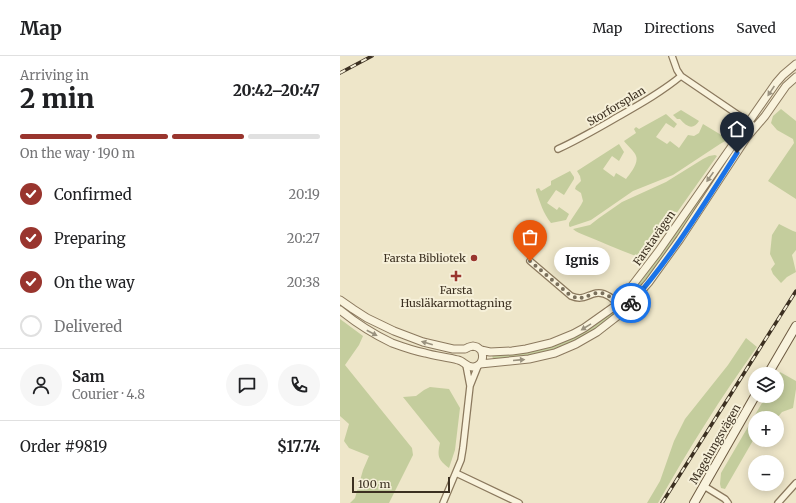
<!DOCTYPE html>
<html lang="en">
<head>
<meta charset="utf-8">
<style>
	:root { --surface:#fff; --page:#f6f6f6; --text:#202124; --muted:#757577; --line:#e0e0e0; --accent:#99352e }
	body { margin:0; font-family:Merriweather,serif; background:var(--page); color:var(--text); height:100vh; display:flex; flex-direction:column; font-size:15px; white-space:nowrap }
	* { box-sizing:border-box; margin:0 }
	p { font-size:13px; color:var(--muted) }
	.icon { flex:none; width:22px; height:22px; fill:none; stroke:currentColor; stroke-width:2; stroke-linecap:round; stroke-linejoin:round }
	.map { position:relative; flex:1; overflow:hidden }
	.sheet { display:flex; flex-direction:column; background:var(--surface); width:340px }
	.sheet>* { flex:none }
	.tools { position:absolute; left:408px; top:311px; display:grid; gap:8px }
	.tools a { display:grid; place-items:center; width:36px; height:36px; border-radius:50%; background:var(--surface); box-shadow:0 2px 10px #0003; font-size:20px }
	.scale { position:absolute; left:12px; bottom:10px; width:98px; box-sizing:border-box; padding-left:4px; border:2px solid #3c3021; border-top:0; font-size:11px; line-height:14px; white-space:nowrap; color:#3c3021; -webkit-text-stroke:3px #f6f0d9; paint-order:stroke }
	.pin { position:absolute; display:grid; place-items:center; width:34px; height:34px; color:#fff; margin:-41px -17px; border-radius:50% 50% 50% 0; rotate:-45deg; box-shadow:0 0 4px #0007 }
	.pin .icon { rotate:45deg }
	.courier { position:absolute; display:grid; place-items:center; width:40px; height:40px; margin:-20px; border:3px solid #1a73e8; border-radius:50%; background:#fff; color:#222; box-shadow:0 1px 5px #0007 }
	.bubble { position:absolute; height:28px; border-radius:14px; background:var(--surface); box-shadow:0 2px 10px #0003; font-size:13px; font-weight:800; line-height:28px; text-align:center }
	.overview em { font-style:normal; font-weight:800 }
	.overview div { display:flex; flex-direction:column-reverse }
	.overview { display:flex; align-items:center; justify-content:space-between; height:68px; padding:0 20px }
	h1 { font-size:26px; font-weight:800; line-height:30px }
	.bar { display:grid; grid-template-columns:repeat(4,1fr); gap:6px 4px; align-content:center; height:48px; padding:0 20px }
	.bar i { height:5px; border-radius:3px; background:var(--line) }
	.bar .selected { background:var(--accent) }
	.bar p { grid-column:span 4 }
	.line { display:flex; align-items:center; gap:10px; padding:0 20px; border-top:1px solid var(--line) }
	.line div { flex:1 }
	.round { display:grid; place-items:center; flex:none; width:42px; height:42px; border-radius:21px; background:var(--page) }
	ol { padding:0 20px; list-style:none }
	li { display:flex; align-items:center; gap:12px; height:44px }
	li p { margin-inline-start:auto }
	li .icon { padding:4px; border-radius:50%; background:var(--accent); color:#fff; stroke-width:4 }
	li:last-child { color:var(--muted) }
	li i { width:22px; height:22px; border:2px solid var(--line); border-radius:50% }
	header { display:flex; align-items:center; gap:24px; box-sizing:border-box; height:56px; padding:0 20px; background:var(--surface); border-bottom:1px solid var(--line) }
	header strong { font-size:19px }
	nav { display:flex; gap:22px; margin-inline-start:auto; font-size:14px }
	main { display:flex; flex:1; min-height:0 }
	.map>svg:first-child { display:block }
</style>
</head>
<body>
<header>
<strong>Map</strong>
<nav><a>Map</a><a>Directions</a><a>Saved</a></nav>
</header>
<main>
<section class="sheet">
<div class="overview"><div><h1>2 min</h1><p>Arriving in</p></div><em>20:42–20:47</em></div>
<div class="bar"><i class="selected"></i><i class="selected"></i><i class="selected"></i><i></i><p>On the way · 190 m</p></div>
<ol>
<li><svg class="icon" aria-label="check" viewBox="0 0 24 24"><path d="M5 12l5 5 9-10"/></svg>Confirmed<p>20:19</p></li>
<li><svg class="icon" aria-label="check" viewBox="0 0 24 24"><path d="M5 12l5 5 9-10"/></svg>Preparing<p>20:27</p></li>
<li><svg class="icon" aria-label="check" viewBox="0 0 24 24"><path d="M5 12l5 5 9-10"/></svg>On the way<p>20:38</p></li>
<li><i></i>Delivered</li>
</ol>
<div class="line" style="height:72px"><a class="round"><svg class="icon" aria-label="person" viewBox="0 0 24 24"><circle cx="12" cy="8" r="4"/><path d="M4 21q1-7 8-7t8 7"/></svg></a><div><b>Sam</b><p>Courier · 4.8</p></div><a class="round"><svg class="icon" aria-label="chat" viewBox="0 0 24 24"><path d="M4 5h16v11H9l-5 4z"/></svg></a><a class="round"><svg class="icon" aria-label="phone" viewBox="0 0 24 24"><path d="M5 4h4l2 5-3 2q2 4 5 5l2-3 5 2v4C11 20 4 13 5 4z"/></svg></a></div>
<div class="line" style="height:52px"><div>Order #9819</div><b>$17.74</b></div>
</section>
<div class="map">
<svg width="456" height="447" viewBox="0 0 456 447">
	<rect width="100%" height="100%" fill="#eee6c9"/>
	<!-- green -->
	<path fill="#c4cd9d" d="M441,53L456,65V143L428,125L454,87L453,83L437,74L431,67L433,60Z
		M341,54L359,65C353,75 346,70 340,63H337L333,59Z
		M326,58L337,68L334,72L326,67L316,81L327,88L330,85L339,92L348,79L354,80L359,77L363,68L383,80L392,68H395L396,72L387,84L380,88L333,119L293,135L251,164L230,171L229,170V167L241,149L243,145L241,137L235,133L236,130L241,125L240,120L237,115L279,88L284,96L279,105L272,100L263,113L274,121L276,117L286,123C290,118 299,107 296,100C295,96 287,89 284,85L296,77L294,73L296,71L299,73Z
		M375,99L377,100L304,203C284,196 264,187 244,179C240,177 236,176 233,173L250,169L259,162L282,146L326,126L363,103L369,100Z
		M230,115L234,121V123L224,139L216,134L207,147L217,154L219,151L229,158L226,164L211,167C203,157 200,146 196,135V133L199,132L201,135L211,129V125Z
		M375,122C351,165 321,205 291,244H288V240L302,224L366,133Z
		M439,168L453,175L456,176V194L452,199L456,216L447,221L441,227L433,218L431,213L435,208L430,198L432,179Z
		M272,256H274L275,259C259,270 243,281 225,289C202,299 177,301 153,303L152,299L241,277L264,263Z
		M0,263L23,280L19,289L5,309L72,392L73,399L49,447H10L15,442L23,414L29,400L9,392L4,385L9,368L0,360Z
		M406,282L417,291C381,341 348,394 318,447H307L320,425L334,385L345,363L388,309Z
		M440,316L456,325V333L453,352L442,356L437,362H415V381L385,433L381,432L380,428L381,417L426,340H437V321Z
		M90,331L109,333L120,352L115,394L109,412C98,404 97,400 100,387L63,341L76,340L84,334Z"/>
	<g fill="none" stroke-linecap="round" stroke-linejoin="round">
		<!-- minor casing -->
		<g stroke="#8b795e" stroke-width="8">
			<path id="minor" d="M332,0L337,14L341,20L416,71
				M218,93C240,83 260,71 281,59C302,47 323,35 341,20
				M190,205L231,240C241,244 244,241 253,238C266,233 276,246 284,255
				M126,309L130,330
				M116,417L179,447
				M364,430L385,443L388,447
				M103,447L121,404L123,392L130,330L138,310
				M438,447L456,427"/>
		</g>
		<!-- tertiary casing -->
		<g stroke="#8b795e" stroke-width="9">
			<path id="tertiary" d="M0,244L13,253L27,262L54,275L83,286L113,293H125L129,291L133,290L137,291L141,294L150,296L172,295L186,293L211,287L233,278L244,272L268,255L278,248L318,196L436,27L443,19L456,8
				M0,254C16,267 33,278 52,287C63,291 74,295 85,297C95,300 107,301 118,304C124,305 127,312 134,311C143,309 144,300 141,294
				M140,308L189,303L215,297L236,288L257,276L284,255L309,226L340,183L407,81L425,60L446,30L456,21"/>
		</g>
		<!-- secondary casing -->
		<g stroke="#6d5a41" stroke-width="10">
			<path id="secondary" d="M428,318L456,270
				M354,447L415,340"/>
		</g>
		<!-- minor -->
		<use href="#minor" stroke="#f9f3dd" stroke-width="5.5"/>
		<!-- tertiary -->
		<use href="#tertiary" stroke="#f9f3dd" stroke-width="7"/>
		<!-- secondary -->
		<use href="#secondary" stroke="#f9f3dd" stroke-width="8"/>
		<!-- rail casing -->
		<g stroke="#3c3021" stroke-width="3.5">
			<path id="rail" d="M0,17L32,0
				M322,447L456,235"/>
		</g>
		<!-- rail -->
		<use href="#rail" stroke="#f6f0d9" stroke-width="2" stroke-dasharray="6" stroke-linecap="butt"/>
	</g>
	<!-- one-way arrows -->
	<defs><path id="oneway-solid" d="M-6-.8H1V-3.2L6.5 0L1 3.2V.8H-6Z"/></defs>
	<g fill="#9a927f">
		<use href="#oneway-solid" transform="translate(431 35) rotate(124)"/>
		<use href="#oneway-solid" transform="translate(370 121) rotate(125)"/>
		<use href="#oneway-solid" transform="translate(246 271) rotate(148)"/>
		<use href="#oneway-solid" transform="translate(32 277) rotate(28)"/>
		<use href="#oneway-solid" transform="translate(87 287) rotate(-164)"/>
		<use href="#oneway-solid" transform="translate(179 304) rotate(-5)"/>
	</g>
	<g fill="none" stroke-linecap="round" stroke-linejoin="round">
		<!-- done -->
		<path stroke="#7a705c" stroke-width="4" stroke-dasharray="0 7.2" d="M190,205L231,240C241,244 244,241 253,238C266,233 276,246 284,255L291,247"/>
		<!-- route -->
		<path stroke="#1a73e8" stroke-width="5" d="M291,247C332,201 364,148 397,97"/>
	</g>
	<!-- markers -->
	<g fill="#99352e" stroke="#f6f0d9" stroke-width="1.5">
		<circle cx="134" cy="202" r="4"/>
		<path d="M114 214h4v4h4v4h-4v4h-4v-4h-4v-4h4z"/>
	</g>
	<g text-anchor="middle" stroke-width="4" stroke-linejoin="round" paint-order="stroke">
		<!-- street labels -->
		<g font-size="11" fill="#3c3021" stroke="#f6f0d9">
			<text transform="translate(276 50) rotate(-31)" y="4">Storforsplan</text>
			<text transform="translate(314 182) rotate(-55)" y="4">Farstavägen</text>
			<text transform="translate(375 388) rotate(-60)" y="4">Magelungsvägen</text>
		</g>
		<!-- poi labels -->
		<g font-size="11" fill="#3c3021" stroke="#f6f0d9" text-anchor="end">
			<text x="126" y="206">Farsta Bibliotek</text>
			<text x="116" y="238" text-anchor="middle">Farsta<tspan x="116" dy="13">Husläkarmottagning</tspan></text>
		</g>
	</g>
</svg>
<div class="tools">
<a><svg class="icon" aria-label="layers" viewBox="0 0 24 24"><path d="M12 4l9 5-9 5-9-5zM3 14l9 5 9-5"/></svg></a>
<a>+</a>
<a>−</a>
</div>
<div class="scale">100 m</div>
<div class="pin" style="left:190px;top:205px;background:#ea580c"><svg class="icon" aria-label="bag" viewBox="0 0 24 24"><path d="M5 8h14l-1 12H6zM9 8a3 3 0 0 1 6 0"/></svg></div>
<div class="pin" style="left:397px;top:97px;background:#1f2937"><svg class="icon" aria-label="home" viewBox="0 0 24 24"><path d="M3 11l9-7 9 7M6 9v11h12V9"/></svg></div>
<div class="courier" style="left:291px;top:247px"><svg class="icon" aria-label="bike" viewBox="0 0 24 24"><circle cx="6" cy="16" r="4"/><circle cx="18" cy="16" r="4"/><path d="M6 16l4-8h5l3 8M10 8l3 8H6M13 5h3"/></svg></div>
<div class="bubble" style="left:214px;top:191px;width:56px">Ignis</div>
</div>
</main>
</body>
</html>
